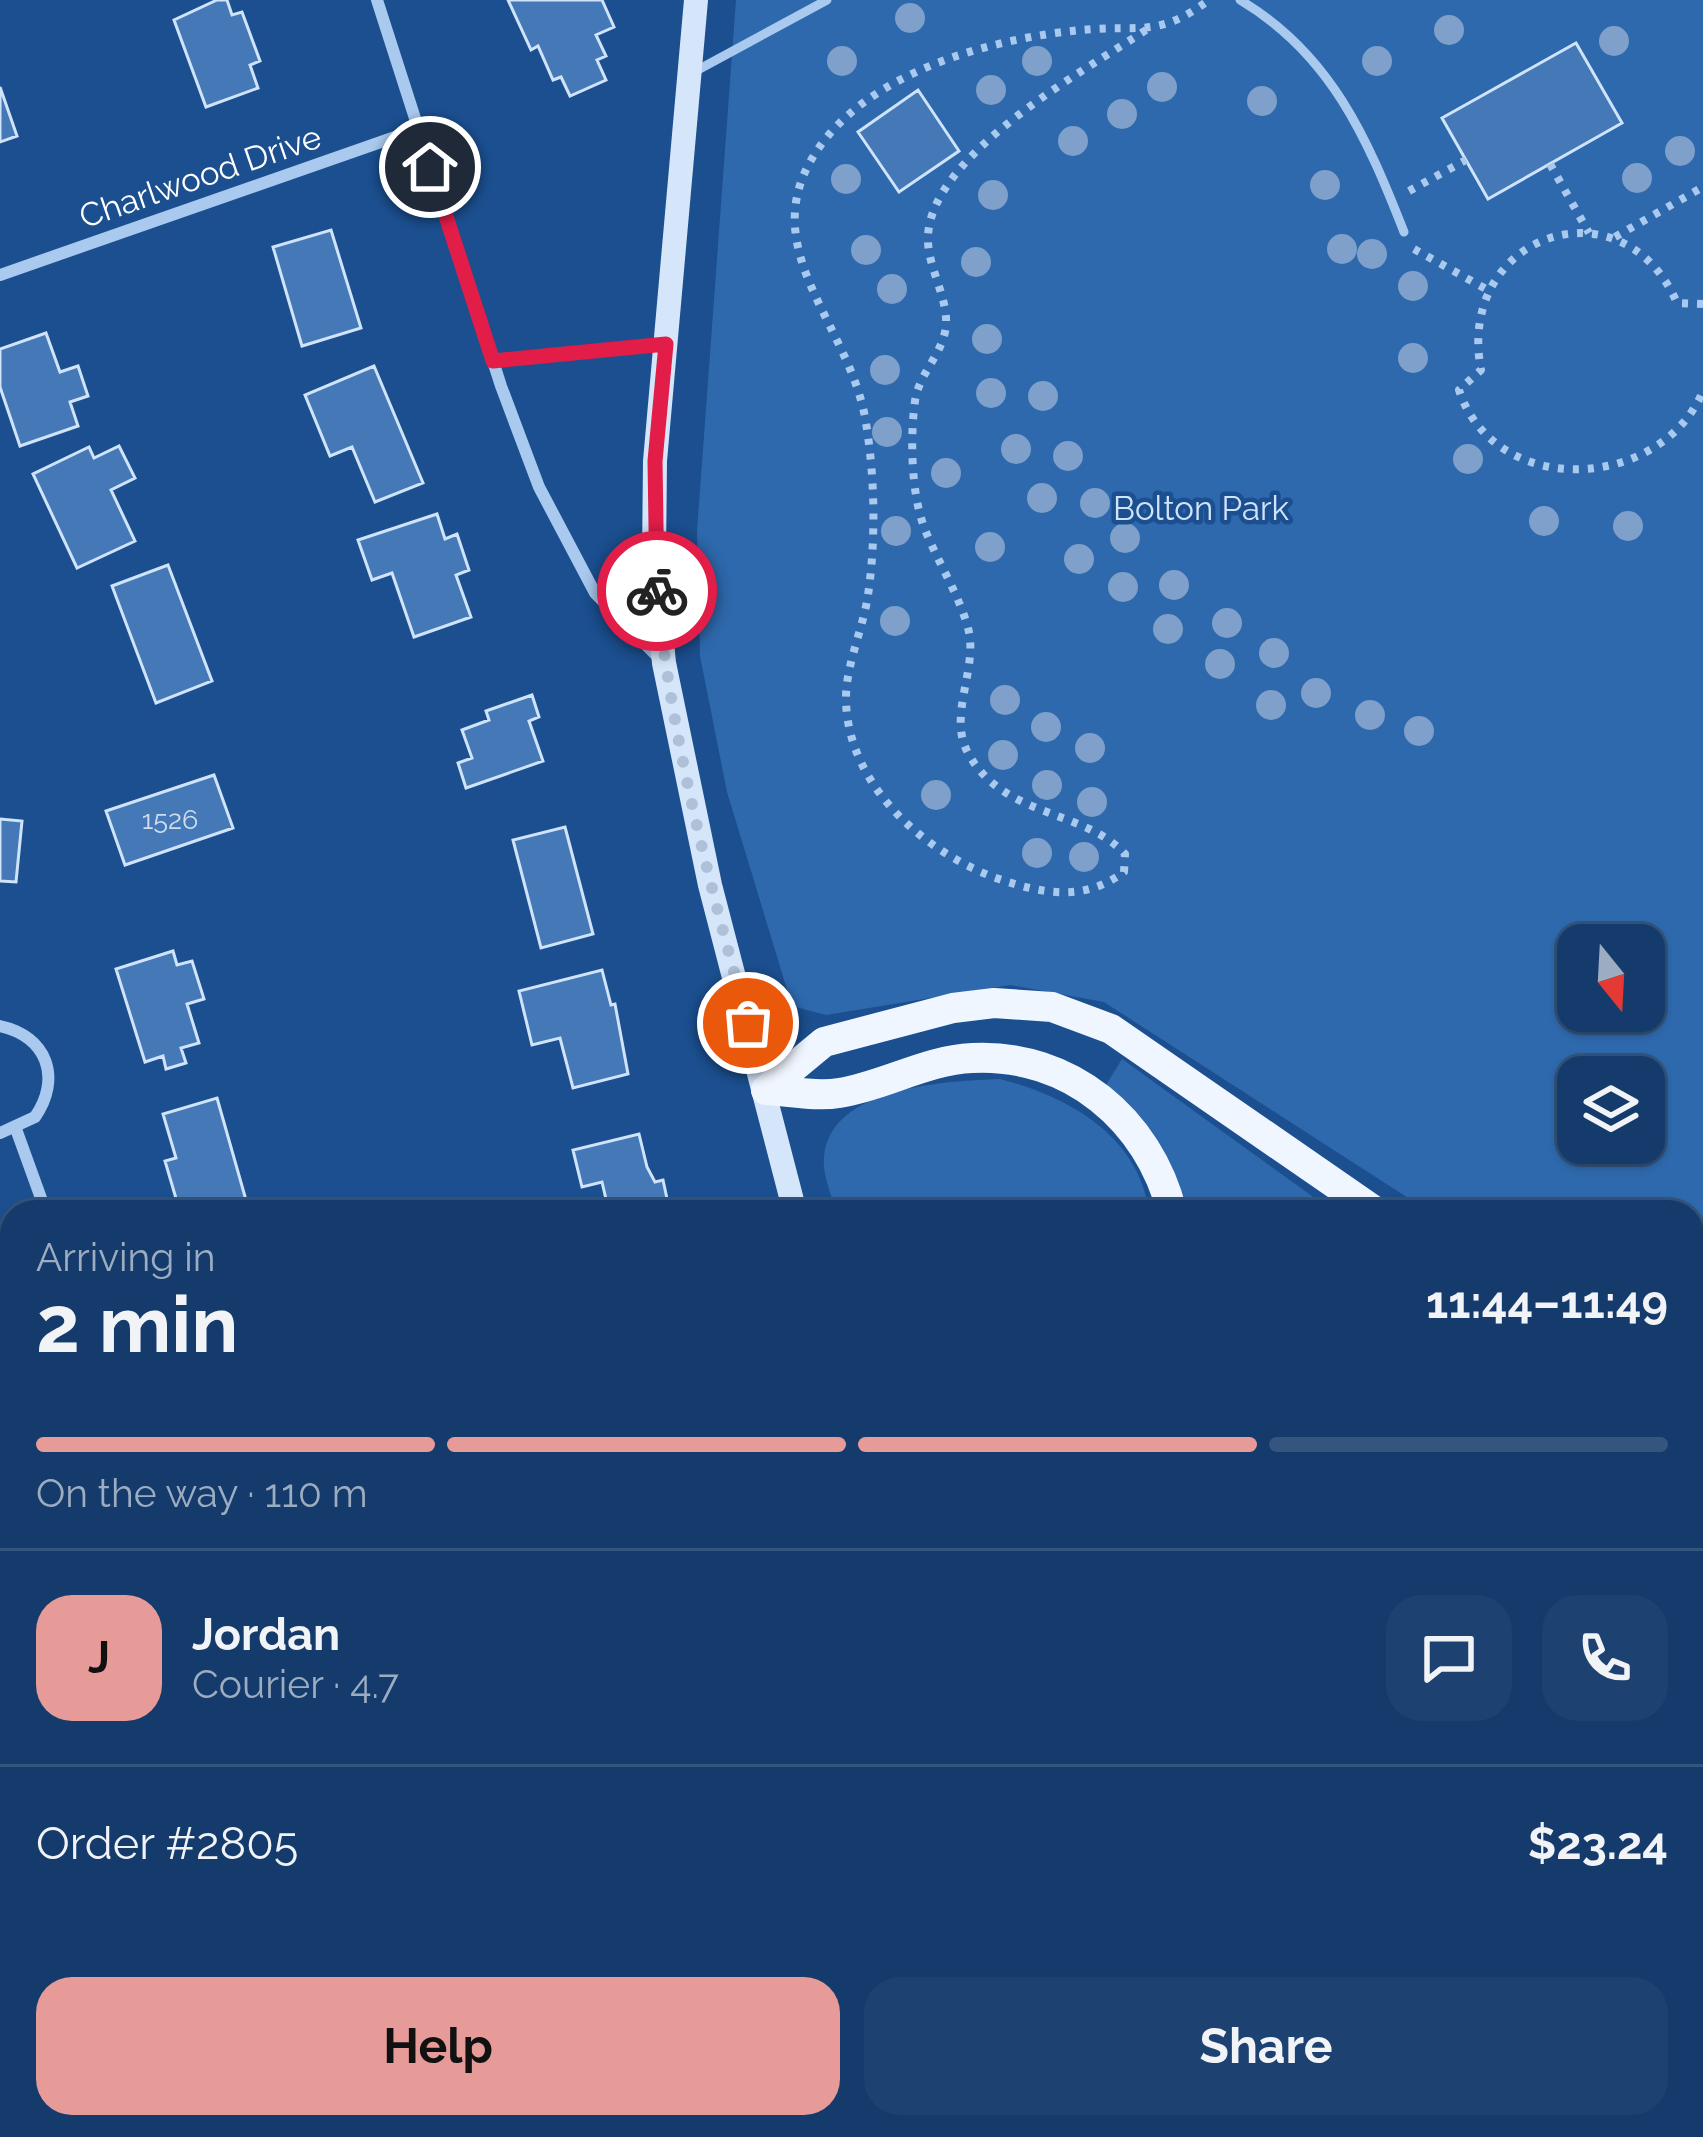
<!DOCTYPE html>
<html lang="en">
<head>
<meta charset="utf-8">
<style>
	:root { --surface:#143b6b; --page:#1d4271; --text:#f1f3f6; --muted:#9dadc1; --line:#33557e; --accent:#e69b98 }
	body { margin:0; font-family:Raleway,sans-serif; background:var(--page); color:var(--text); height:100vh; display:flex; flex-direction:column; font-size:45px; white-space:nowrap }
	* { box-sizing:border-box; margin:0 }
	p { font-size:39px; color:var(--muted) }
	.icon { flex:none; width:66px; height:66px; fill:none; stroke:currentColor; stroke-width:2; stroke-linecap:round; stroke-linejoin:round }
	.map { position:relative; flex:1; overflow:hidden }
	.drawer { position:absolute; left:0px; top:1200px; width:1704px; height:939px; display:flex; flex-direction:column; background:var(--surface); border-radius:36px 36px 0 0; box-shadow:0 3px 9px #0004,0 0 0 3px var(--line) }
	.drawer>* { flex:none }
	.needle { width:78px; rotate:162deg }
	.tools { position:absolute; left:1557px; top:924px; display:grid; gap:24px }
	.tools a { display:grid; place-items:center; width:108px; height:108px; border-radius:24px; background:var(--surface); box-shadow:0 3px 9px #0004,0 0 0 3px var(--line); font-size:60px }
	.pin { position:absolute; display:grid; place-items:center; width:102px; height:102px; color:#fff; margin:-51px; border:6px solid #fff; border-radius:50%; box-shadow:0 3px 12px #0007 }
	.courier { position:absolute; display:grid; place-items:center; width:120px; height:120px; margin:-60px; border:9px solid #e11d48; border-radius:50%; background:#fff; color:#222; box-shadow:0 3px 15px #0007 }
	.summary em { font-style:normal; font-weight:700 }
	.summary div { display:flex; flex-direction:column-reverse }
	.summary { display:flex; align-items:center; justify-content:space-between; height:204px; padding:0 36px }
	h1 { font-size:78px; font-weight:700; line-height:90px }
	.bar { display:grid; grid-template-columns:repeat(4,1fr); gap:18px 12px; align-content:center; height:144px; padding:0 36px }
	.bar i { height:15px; border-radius:9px; background:var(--line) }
	.bar .current { background:var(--accent) }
	.bar p { grid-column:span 4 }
	.line { display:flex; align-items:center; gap:30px; padding:0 36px; border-top:3px solid var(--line) }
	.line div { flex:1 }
	.round { display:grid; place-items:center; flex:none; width:126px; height:126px; border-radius:36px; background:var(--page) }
	.cta { display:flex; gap:24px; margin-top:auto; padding:24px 36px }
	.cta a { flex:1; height:138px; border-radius:36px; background:var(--accent); color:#111; font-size:48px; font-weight:700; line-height:138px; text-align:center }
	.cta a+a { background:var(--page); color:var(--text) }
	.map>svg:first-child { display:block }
</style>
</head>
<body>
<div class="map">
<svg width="1703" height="2137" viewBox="0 0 1703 2137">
	<rect width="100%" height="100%" fill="#1b4f8f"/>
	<!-- green -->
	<path fill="#2e69ad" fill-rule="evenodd" d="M736,0H1703V1352L1692,1347V1212H1430L1104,1002L1010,985L826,1015L792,1006L727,792L700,656L697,531ZM1578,945H1644V1011H1578ZM1578,1077H1644V1143H1578Z
		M1122,1059L1334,1212H1187C1174,1160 1147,1120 1106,1085Z
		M1000,1079C1067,1096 1139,1135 1149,1212H836C832,1196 822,1174 824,1157C830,1086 948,1081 1000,1079Z"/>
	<!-- building -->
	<path fill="#4478b7" stroke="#cfe3fa" stroke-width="3" d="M217,0H227L232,15L242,12L260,61L250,65L258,88L206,107L174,20Z
		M508,0H602L614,27L596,35L606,56L597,60L606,80L570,96L561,77L553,80L538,46L531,50Z
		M1576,43L1622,123L1488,199L1442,118Z
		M0,87L17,136L0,142Z
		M918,90L959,151L899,192L858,132Z
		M331,230L361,328L302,346L273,247Z
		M46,333L60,372L78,366L88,396L70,402L78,426L20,446L0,387V349Z
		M374,366L423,483L375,502L352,447L330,456L305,395Z
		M119,446L135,478L111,490L135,541L77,568L33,474L89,447L94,458Z
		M437,514L445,539L457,534L469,570L456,575L471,617L414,637L392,573L372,580L358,540Z
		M168,565L212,681L156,703L112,586Z
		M532,695L539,717L529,721L543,761L466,788L458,763L472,758L462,730L489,720L486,711Z
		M214,775L233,828L125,865L106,811Z
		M0,819L22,821L16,882L0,881Z
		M565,827L593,934L541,948L513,840Z
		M173,951L177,965L192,961L204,999L187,1004L199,1043L181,1048L186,1063L166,1069L163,1056L145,1062L116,969Z
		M602,970L611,1005L615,1004L628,1074L573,1088L560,1038L532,1045L519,991Z
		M217,1098L246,1200L206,1212H180L165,1161L176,1158L163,1114Z
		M639,1134L647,1167L655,1182L663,1180L669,1208L609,1212L602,1182L582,1187L573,1150Z
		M11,1456L12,1559L0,1563V1459Z
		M5,1993L12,2013V2052L0,2057V1995Z
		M111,2127H178L182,2137H115Z
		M476,2127H536L539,2137H479Z
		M844,2127H903L906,2136L848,2137Z"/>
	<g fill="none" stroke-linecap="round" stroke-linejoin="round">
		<!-- path -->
		<path stroke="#a9c9ee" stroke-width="8" stroke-dasharray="6 9" stroke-linecap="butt" d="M1146,30C1084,71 930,155 928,237C927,267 948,296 946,326C943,354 919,373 915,401C910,437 911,492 924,527C937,561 958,592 968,628C979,668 947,715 968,753C1003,818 1084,809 1125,854L1124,872C1083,902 1043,894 996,878C922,851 849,785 846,702C845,666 863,630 868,595C876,540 875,478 866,423C850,319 742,242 827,137C883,68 997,38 1081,30C1141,24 1156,39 1209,0
			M1550,164L1589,233
			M1409,191L1466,160
			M1615,237L1703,187
			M1414,249L1486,289
			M1703,304L1677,303C1623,178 1455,233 1481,370L1459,390C1495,500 1661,491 1703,391"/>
		<!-- lane -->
		<path stroke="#a9c9ee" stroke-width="9" d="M1240,0C1331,54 1367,138 1404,232
			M694,72L827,0
			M493,361L660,345"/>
		<!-- street -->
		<path stroke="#a9c9ee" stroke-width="12" d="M377,0L501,386L539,487L595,593L659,658
			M0,275L418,129
			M0,1026C47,1036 62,1078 35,1117L0,1133
			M16,1129L46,1212
			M329,2127L332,2137"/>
		<!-- secondary -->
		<path stroke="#d6e6fa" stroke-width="24" d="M696,0L655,461L654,559L664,663L710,885L795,1212
			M1067,2127L1071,2137"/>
		<!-- primary -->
		<path stroke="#f0f6ff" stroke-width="30" d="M766,1090L824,1042L953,1008L994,1003L1052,1007L1111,1029L1376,1212
			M766,1090C789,1091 816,1097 839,1093C884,1086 926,1060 972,1058C1070,1053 1149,1120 1172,1212
			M1692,1377L1703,1381
			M1692,1471L1703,1472
			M1692,1550L1703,1551
			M1692,1579L1703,1581
			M0,1720L12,1716
			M0,1796L12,1791
			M1692,1984L1703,1980
			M1692,2024L1703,2019
			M1328,2137L1352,2127
			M1417,2137L1441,2127"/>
	</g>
	<!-- trees -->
	<g fill="#7ea0ca">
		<circle cx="910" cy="18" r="15"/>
		<circle cx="1449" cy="30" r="15"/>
		<circle cx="1614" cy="41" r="15"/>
		<circle cx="842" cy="61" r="15"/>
		<circle cx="1037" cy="61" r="15"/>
		<circle cx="1377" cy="61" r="15"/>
		<circle cx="1162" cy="87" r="15"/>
		<circle cx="991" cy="90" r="15"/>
		<circle cx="1262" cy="101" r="15"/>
		<circle cx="1122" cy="114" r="15"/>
		<circle cx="1073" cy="141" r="15"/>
		<circle cx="1680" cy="151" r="15"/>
		<circle cx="1637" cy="178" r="15"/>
		<circle cx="846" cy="179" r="15"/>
		<circle cx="1325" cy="185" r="15"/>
		<circle cx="993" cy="195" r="15"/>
		<circle cx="1342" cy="249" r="15"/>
		<circle cx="866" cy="250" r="15"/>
		<circle cx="1372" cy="254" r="15"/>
		<circle cx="976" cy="262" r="15"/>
		<circle cx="1413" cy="286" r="15"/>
		<circle cx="892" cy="289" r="15"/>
		<circle cx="987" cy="339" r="15"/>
		<circle cx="1413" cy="358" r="15"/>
		<circle cx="885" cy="370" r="15"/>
		<circle cx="991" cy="393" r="15"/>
		<circle cx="1043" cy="396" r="15"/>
		<circle cx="887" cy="432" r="15"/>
		<circle cx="1016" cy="449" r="15"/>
		<circle cx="1068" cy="456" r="15"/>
		<circle cx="1468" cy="459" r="15"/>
		<circle cx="946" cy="473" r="15"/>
		<circle cx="1042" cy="498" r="15"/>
		<circle cx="1095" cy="503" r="15"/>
		<circle cx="1544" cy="521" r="15"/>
		<circle cx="1628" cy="526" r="15"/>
		<circle cx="896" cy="531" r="15"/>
		<circle cx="1125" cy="538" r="15"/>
		<circle cx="990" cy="547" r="15"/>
		<circle cx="1079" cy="559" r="15"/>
		<circle cx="1174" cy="585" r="15"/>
		<circle cx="1123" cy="587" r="15"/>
		<circle cx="895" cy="621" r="15"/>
		<circle cx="1227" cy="623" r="15"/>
		<circle cx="1168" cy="629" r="15"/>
		<circle cx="1274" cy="653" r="15"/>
		<circle cx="1220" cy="664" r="15"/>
		<circle cx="1316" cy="693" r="15"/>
		<circle cx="1005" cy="700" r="15"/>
		<circle cx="1271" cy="705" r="15"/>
		<circle cx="1370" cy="715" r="15"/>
		<circle cx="1046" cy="727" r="15"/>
		<circle cx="1419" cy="731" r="15"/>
		<circle cx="1090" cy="748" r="15"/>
		<circle cx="1003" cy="755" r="15"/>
		<circle cx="1047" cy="785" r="15"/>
		<circle cx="936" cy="795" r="15"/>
		<circle cx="1092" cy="802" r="15"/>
		<circle cx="1037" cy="853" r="15"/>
		<circle cx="1084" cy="857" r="15"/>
	</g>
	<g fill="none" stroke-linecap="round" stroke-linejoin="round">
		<!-- done -->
		<path stroke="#afc1d8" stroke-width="12" stroke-dasharray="0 21.6" d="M657,591C671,738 709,882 748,1023"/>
		<!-- route -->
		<path stroke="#e11d48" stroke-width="15" d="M430,167L493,361L666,344L655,461L657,591"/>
	</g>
	<g text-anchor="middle" stroke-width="9" stroke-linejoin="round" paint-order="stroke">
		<!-- number labels -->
		<g font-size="27" fill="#d0dded">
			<text x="170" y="829">1526</text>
		</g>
		<!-- street labels -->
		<g font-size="33" fill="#fff" stroke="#1b4f8f">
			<text transform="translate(200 176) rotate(-19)" y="12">Charlwood Drive</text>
		</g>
		<!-- park labels -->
		<g font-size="33" fill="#cfe3fa" stroke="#1b4f8f">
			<text x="1201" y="520">Bolton Park</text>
		</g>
	</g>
</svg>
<div class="tools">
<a><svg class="needle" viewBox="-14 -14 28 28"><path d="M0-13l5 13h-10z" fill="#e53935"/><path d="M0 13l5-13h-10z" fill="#9dadc1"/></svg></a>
<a><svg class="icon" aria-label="layers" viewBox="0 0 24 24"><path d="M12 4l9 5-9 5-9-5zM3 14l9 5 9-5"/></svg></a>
</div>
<div class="pin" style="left:748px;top:1023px;background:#ea580c"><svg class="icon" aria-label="bag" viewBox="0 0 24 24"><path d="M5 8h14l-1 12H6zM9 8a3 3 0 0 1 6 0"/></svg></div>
<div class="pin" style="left:430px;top:167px;background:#1f2937"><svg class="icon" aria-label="home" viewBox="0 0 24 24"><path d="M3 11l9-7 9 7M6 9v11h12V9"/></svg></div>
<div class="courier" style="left:657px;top:591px"><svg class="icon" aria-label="bike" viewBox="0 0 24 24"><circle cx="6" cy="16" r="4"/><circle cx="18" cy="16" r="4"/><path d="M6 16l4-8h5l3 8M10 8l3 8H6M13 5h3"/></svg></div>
<section class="drawer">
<div class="summary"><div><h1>2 min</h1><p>Arriving in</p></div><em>11:44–11:49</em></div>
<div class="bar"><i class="current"></i><i class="current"></i><i class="current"></i><i></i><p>On the way · 110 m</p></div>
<div class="line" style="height:216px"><b class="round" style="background:var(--accent);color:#111">J</b><div><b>Jordan</b><p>Courier · 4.7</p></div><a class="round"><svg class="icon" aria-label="chat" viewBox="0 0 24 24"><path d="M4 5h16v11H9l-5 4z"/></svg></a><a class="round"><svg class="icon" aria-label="phone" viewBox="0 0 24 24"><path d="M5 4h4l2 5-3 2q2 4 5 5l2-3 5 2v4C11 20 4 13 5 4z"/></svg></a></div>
<div class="line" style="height:156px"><div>Order #2805</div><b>$23.24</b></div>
<div class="cta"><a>Help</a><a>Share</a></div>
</section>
</div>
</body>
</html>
